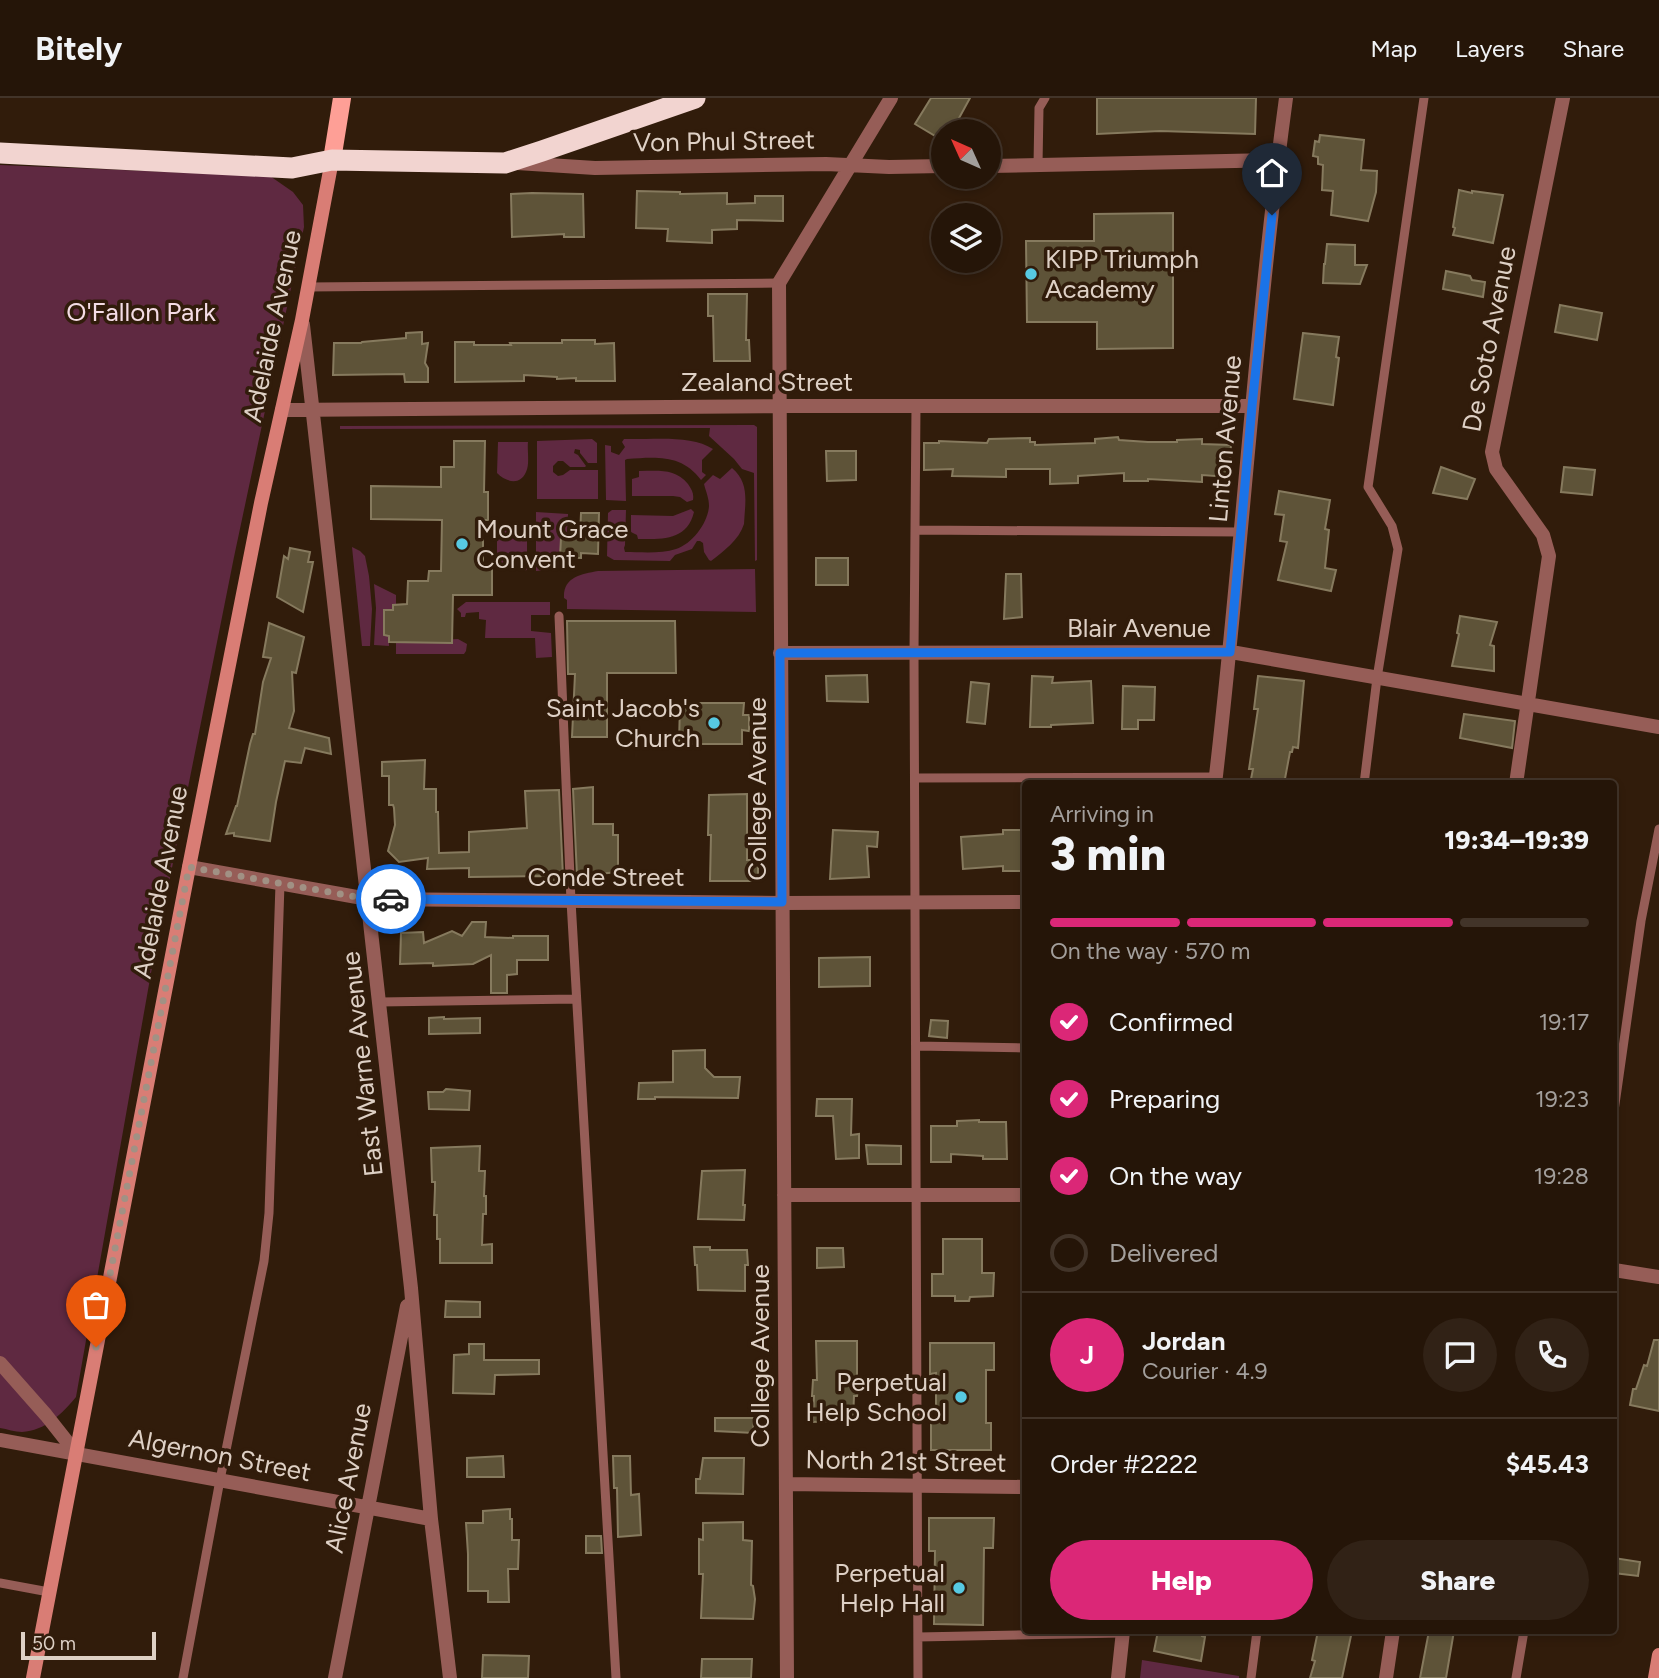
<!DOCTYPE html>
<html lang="en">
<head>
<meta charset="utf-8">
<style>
	:root { --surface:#251508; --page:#312216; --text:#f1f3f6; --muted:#a39f9c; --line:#423429; --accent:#db2777 }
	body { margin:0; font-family:Figtree,sans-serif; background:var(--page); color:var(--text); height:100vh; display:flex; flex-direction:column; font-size:26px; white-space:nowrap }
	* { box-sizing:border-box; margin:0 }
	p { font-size:23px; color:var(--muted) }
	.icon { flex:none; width:38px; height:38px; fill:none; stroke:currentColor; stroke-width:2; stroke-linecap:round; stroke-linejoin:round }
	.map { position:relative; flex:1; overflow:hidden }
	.side { position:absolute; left:1022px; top:682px; width:595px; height:854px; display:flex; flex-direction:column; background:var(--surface); border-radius:7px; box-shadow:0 4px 10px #0003,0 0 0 2px var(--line) }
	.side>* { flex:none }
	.needle { width:46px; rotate:315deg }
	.tools { position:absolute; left:931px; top:21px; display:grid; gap:14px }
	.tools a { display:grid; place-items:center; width:70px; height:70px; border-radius:50%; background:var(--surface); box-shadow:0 4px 10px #0003,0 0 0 2px var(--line); font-size:35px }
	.scale { position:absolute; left:21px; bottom:18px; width:135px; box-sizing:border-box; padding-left:7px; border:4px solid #ded0c5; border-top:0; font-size:19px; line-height:24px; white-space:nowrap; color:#ded0c5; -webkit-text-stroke:5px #311c0b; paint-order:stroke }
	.pin { position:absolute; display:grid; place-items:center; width:60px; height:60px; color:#fff; margin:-72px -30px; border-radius:50% 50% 50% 0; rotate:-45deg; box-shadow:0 0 7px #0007 }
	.pin .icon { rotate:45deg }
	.courier { position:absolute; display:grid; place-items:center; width:70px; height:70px; margin:-35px; border:5px solid #1a73e8; border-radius:50%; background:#fff; color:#222; box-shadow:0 2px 9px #0007 }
	.overview em { font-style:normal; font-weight:800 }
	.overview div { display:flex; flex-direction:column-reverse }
	.overview { display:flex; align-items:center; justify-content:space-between; height:119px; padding:0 28px }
	h1 { font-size:46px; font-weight:800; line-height:52px }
	.bar { display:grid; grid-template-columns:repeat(4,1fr); gap:10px 7px; align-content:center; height:84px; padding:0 28px }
	.bar i { height:9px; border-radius:5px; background:var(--line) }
	.bar .current { background:var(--accent) }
	.bar p { grid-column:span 4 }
	.line { display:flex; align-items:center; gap:18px; padding:0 28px; border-top:2px solid var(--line) }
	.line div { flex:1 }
	.round { display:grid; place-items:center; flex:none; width:74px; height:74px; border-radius:37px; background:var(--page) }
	ol { padding:0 28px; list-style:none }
	li { display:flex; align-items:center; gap:21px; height:77px }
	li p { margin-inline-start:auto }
	li .icon { padding:7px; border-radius:50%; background:var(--accent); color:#fff; stroke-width:4 }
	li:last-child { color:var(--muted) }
	li i { width:38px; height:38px; border:4px solid var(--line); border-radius:50% }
	.action { display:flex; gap:14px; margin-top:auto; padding:14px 28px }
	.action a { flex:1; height:80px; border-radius:42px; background:var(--accent); color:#fff; font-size:28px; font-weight:800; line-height:80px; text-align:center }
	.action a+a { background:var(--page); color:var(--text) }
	header { display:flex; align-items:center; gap:42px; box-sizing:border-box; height:98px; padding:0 35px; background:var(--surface); border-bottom:2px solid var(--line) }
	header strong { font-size:33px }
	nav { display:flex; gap:38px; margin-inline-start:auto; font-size:24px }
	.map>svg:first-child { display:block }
</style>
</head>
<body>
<header>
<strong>Bitely</strong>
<nav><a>Map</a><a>Layers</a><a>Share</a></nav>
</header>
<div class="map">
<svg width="1659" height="1580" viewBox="0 0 1659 1580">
	<rect width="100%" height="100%" fill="#311c0b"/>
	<!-- green -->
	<path fill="#5f2941" d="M0,67L270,78L293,94L303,107L304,129L234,459L151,875L76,1299C63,1315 45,1333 22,1334C15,1334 7,1331 0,1330Z
		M754,327L757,329V462L755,463L754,375L742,371L734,361L709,338L710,330L340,331V328Z
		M592,341L597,345V365H588L580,355V352L575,351L574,355L578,357L586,368L585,369H570L563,363H558L553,368V374L558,378L563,377L570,372H598V401H537V343Z
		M624,341C650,342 691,336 713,351L702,362V374L706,377L701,382C682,356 656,359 627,361L625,362L626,403L606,402L605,347L611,348V354L619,357L625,349L622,344Z
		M498,344H528C527,352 530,366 526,374C520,388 506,384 497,375Z
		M732,370C750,385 745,405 744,426C739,442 724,453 711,463L709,462L704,454L703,445L700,443H697L692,451L675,457L670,463L614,462L607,458L608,415L612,412H626L625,447L624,450L625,454C641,454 661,456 676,451C692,446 708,425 709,408C709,400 706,394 704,386L713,377L720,381Z
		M639,373C658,373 675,370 688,386C692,392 694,395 693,402L687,404L680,399L673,398H632V381L639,379Z
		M691,411L694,414C687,443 662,441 638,441L637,437L631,434V417L673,418Z
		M536,414L568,416L567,440L561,441L560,469L557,471L536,473Z
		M509,431L520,435L527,443V472L522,473V468H497V441L504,433Z
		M352,449L360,453L365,458L369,478L372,511L370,548H362Z
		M755,471L756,514L567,511V502L564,500C563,479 581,476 598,473Z
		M374,486L396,497V507L393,512L384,513V537L389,538V548L374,547L376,510Z
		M466,504H550V517H531V533L551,535L552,559L536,560L535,540H485L486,522L479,521V514L466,515L465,519H461V515L457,511Z
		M458,541L467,546L466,553L464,556H396V544Z
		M1142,1562L1239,1578V1580H1140Z"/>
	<!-- building -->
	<path fill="#5e5338" stroke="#867a5e" stroke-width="2" d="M931,0H970L952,33H943L942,42L915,26Z
		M1097,0H1256L1255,36L1160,33L1097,36Z
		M1320,37L1364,42L1361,72L1377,73L1376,94L1368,123L1331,117L1333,93L1322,92L1323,67L1318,66V59L1313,58L1315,43L1319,44Z
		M1459,92L1472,95V93L1503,97L1493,145L1453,137L1455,130L1453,129Z
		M637,93L680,94V96L727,95V106L755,105V98H783V123L737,122V131L712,132V145L667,143L668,131L636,130Z
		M532,95L583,96L584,139H564V136L512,139L511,96Z
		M1173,115V250L1097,251V224H1027L1026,143H1094V116Z
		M1327,146L1355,147V167H1367L1360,186L1323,185L1324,166H1325Z
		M1446,173L1470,178L1472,182L1485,184L1483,199L1443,191Z
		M708,196H747L746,242H749L750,263H714L713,218H708Z
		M1560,207L1602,215L1597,242L1555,234Z
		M422,234V246L428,245L425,265L428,270V284H405L404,276L333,277L334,245H361L362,244L406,240V235Z
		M1303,235L1339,239L1336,259L1339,260L1333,307L1294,301Z
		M562,242H595V246L614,245L615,283H576V280L557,281V279L524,277V283L455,284V244H474V247H511L510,245H562Z
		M1118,339L1119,342L1148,344H1177V342L1202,341V346L1231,347L1229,379L1202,377V384L1148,381V383H1124V375L1078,378V385L1050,386V371H1006V379L952,378L953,371L924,372V345H939V343L987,345L989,341L1030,340V344H1035V347L1095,345V341Z
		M454,343H485L484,394H488V422H483V470H492V497H453L452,545L389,544V538L384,537V512H393V507L407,506L408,483H428L429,473H441L442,422L371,421V388L441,389V369H454Z
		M826,353H856V382L827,383Z
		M1441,369L1475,381L1467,401L1433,395Z
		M1564,369L1595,372L1592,397L1561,394Z
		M1279,393L1330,402L1325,431L1329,432L1325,470L1336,472L1331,493L1278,482L1287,444L1280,443L1284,417L1275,416Z
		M581,415H599L598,456L581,455V460L560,459L561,440H580Z
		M290,450L310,454L308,464H313L303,514L277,499L284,458L288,461Z
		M816,460H848V487H816Z
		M1006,476H1021L1022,519L1004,521Z
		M1460,518L1497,524L1490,547L1494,548V573L1452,568L1459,536L1457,535Z
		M567,523H675L676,575H607V639H572L575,576H568Z
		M269,525L304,539L296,575L292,574L294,613L289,630L329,640L331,656L305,650L301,665L285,663L276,704L270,743L234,738V735L226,736L236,708H237L250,646L253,636H255L263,584L271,560L263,559Z
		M867,577L868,604L827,603L826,578Z
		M1032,578L1053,579L1052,585L1091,583L1093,625L1051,627V629H1030Z
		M1258,578L1304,583L1298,650L1293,649L1292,654H1290L1284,686H1250L1253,671H1249L1258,611H1254Z
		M971,584L989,586L985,626L967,624Z
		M1123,588L1155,589L1154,622H1138V631H1122Z
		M680,605H744L743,617H749V633L742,632V646H679Z
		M1464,616L1515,623L1512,650L1460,640Z
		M425,662L424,691H436V714H438L439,755L469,754V734L527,730L525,693L559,692L563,779H561V783H544V778L469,779V770L427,771L428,760L399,764L388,753L395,727L394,710L393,707H389V678H382V664Z
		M593,689V726H613V737H618V774L577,778L573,691Z
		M747,696V762H758V783H710L711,737H708L709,697Z
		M833,732L878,734L877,749L867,748L869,779L830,781Z
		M1003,732H1025L1026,773H1003V768L963,771L961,739L1003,736Z
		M472,824H486L485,839L513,840V838H548V862H517V876L507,877V895H491V857L473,866L433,868V865L400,866L401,835L423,834L424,845L452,833L462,838Z
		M870,859V888L819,889V860Z
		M444,919V921L480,920V935L429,936V920Z
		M931,922L948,923L947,940L929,938Z
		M705,952V970L714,979H740L738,1000L655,999V1001H638L639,985L673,984V953Z
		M446,991L470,993L469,1012L429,1011L428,994H443Z
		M817,1001H852L851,1037L859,1036V1060L836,1061L833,1018H816Z
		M979,1022V1024H1006L1007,1061H983V1058L951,1056V1064H931V1028H957V1023Z
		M866,1047L901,1048V1066H868Z
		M480,1048L479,1073H485L484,1098H486V1116H483L482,1147L492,1146V1165H440V1141H437V1117H434L435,1090V1084H432L431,1050Z
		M745,1072L743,1107H745L744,1122L698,1121L702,1073Z
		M943,1141H982V1175H994L993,1198L970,1199L969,1203H955V1198H932V1176H943Z
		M694,1149H710V1152H747L748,1167H745V1193L698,1192L697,1167H695Z
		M817,1150H843L844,1169L817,1170Z
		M446,1203L480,1204V1219H445Z
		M1654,1242H1659V1313L1630,1307L1633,1291H1636L1644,1267L1647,1268Z
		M816,1243H857V1282H860L857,1298H854L853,1322L813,1324L814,1298H812L813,1282H817Z
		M930,1245H994V1272H986V1325H991V1352H931V1325H936V1275L930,1276Z
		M469,1246H484V1262H539V1276L495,1277L494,1296L453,1295L454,1257L469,1256Z
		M715,1320H754L753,1335L715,1333Z
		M503,1358L504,1379H467V1360Z
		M613,1358H630L631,1397L639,1396L641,1437L618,1439L617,1390H614Z
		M703,1360H744L743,1396L696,1395V1381H700Z
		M510,1411V1421H512V1442H519L518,1471H508L509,1504H488V1493H468V1456L466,1425H483V1413Z
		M929,1420H994L993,1450H984L983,1527L934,1526L935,1453H929Z
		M743,1424V1442L752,1443L751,1487L753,1488L755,1501L753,1521L701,1520L703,1476H699V1441L703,1442V1425Z
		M586,1438H601L602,1455H586Z
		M1614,1460L1640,1464L1638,1478L1614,1475Z
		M1158,1533H1203L1202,1538L1205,1539L1201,1563L1154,1553Z
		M1318,1533H1352L1342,1580H1310L1315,1563L1312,1562Z
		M1429,1533H1454L1446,1580H1420Z
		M483,1557L529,1558L528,1580H482Z
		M702,1561H752L751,1580H701Z"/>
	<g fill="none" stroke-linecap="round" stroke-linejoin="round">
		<!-- lane -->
		<path stroke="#965d57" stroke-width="9" d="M1038,67L1039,10L1045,0
			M308,189L779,185
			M916,308L914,555L918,1580
			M916,432L1241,434
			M559,518L571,803L616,1580
			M915,680L1216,679
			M1364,686L1377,580L1398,451L1392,428L1368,389L1424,0
			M380,904L576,901
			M916,948L1026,950
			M1614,1013L1641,823L1659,731
			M0,1485L49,1494
			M918,1539L1122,1535
			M183,1580L220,1382L264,1163L269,1115L280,786
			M1251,1580L1257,1533
			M1516,1580L1524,1533"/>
		<!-- street -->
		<path stroke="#965d57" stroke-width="14" d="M517,65L595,70L826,66L889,69L943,68
			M989,68L1278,62
			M303,227L411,1190L431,1421L450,1580
			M282,312L780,308H1252
			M780,555L1231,554L1659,629
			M1215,686C1242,458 1255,228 1286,0
			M1516,686L1549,458L1543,437L1496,371L1492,354L1563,0
			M189,769L368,801L782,805L1026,804
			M784,1097H1026
			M1614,1172L1659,1179
			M0,1265L46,1317L76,1355
			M0,1342L431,1421
			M786,1386L1026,1389
			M335,1580L407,1208
			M787,1580L779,185L891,0
			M1118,1580L1123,1533
			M1386,1580L1393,1533"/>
		<!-- secondary -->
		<path stroke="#d97d75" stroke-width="14" d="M33,1580L189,769L261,405L302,222L332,62
			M1655,1580L1659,1557"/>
		<!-- primary -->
		<path stroke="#fe9f96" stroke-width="18" d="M332,62L342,0"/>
		<!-- highway -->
		<path stroke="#f2d4d0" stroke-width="21" d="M0,55L292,70L332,62L505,65L542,53L695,0"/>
	</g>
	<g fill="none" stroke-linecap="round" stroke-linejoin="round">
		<!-- done -->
		<path stroke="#a19184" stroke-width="7" stroke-dasharray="0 12.6" d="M96,1249L189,769L368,801H391"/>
		<!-- route -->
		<path stroke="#1a73e8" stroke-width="9" d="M391,801L782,804L780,555L1230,554L1252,308L1272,117"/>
	</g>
	<!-- markers -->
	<g fill="#57c9e2" stroke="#311c0b" stroke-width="2.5">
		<circle cx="1031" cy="176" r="7"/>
		<circle cx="462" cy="446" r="7"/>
		<circle cx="714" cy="625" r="7"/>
		<circle cx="961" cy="1299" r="7"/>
		<circle cx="959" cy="1490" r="7"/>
	</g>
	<g text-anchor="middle" stroke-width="7" stroke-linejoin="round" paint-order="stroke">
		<!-- street labels -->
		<g font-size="26" fill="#ded0c5" stroke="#311c0b">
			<text transform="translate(724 43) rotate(-1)" y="9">Von Phul Street</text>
			<text transform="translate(272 228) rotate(-78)" y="9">Adelaide Avenue</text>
			<text transform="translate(1489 241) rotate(-79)" y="9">De Soto Avenue</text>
			<text x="767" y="293">Zealand Street</text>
			<text transform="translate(1225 341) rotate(-85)" y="9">Linton Avenue</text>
			<text x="1139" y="539">Blair Avenue</text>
			<text transform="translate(757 691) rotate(-90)" y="9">College Avenue</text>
			<text x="606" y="788">Conde Street</text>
			<text transform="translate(160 784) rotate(-79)" y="9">Adelaide Avenue</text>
			<text transform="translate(362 966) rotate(-96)" y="9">East Warne Avenue</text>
			<text transform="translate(760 1258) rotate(-90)" y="9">College Avenue</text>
			<text transform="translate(220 1357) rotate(11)" y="9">Algernon Street</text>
			<text transform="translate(906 1363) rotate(1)" y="9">North 21st Street</text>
			<text transform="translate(348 1380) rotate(-79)" y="9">Alice Avenue</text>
		</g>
		<!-- poi labels -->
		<g font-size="26" fill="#ded0c5" stroke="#311c0b" text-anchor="end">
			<text x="1045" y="170" text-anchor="start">KIPP Triumph<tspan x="1045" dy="30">Academy</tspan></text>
			<text x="476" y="440" text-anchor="start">Mount Grace<tspan x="476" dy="30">Convent</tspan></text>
			<text x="700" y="619">Saint Jacob's<tspan x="700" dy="30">Church</tspan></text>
			<text x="947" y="1293">Perpetual<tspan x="947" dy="30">Help School</tspan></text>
			<text x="945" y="1484">Perpetual<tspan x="945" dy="30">Help Hall</tspan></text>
		</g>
		<!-- park labels -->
		<g font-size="26" fill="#f4dce5" stroke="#311c0b">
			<text x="141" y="223">O'Fallon Park</text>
		</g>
	</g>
</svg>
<div class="tools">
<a><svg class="needle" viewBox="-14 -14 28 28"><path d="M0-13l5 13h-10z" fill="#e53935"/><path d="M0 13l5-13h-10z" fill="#a39f9c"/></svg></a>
<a><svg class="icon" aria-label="layers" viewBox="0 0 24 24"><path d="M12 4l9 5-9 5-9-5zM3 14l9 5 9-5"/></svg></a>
</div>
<div class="scale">50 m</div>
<div class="pin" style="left:96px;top:1249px;background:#ea580c"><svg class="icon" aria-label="bag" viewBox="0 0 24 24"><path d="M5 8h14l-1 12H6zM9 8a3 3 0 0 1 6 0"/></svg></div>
<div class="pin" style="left:1272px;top:117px;background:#1f2937"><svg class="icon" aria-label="home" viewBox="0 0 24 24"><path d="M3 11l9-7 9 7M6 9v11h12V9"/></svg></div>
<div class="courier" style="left:391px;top:801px"><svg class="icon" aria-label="car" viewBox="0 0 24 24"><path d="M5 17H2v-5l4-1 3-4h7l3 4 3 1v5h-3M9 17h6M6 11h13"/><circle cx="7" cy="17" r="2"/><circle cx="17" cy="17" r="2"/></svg></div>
<section class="side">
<div class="overview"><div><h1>3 min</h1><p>Arriving in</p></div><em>19:34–19:39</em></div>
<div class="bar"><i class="current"></i><i class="current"></i><i class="current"></i><i></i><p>On the way · 570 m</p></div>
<ol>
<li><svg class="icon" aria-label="check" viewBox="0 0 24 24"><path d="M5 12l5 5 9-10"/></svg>Confirmed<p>19:17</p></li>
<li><svg class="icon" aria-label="check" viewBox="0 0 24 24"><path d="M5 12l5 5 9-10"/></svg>Preparing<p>19:23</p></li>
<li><svg class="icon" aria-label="check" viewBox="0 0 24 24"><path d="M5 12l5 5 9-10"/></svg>On the way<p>19:28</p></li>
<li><i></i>Delivered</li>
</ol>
<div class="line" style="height:126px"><b class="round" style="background:var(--accent);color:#fff">J</b><div><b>Jordan</b><p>Courier · 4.9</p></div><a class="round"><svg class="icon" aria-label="chat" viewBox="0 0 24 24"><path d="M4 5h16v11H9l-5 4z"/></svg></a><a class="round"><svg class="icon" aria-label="phone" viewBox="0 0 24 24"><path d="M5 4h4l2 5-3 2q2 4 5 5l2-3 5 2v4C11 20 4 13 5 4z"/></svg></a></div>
<div class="line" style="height:91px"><div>Order #2222</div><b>$45.43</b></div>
<div class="action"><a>Help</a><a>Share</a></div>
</section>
</div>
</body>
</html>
